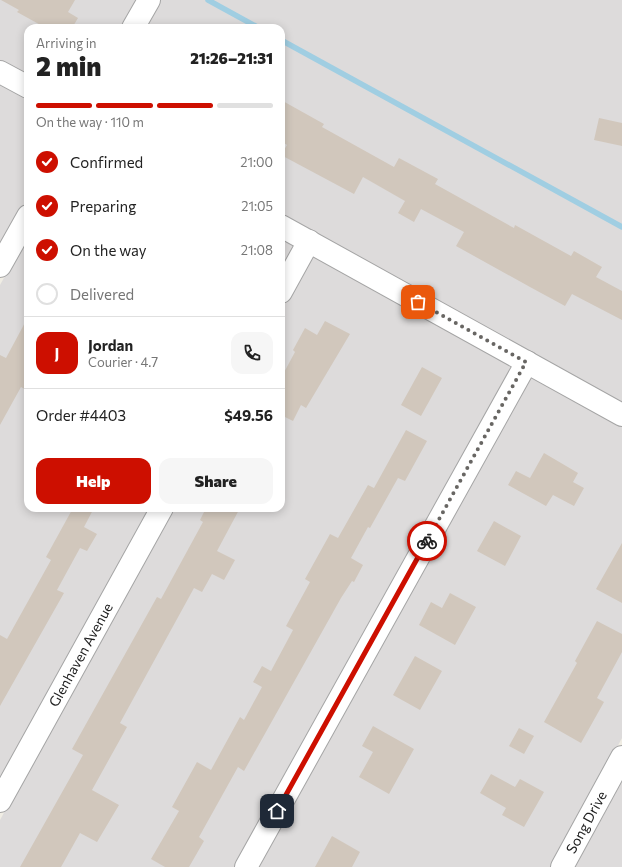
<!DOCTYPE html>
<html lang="en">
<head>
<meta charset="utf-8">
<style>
	:root { --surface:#fff; --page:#f6f6f6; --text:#222; --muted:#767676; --line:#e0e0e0; --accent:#cd0f00 }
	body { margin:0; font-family:Commissioner,sans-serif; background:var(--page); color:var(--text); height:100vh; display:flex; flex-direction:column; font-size:15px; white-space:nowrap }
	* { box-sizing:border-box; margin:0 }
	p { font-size:13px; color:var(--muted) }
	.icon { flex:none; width:22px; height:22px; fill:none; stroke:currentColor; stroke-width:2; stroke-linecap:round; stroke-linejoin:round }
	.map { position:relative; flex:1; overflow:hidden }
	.drawer { position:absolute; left:24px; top:24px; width:261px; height:488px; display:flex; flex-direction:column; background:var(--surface); border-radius:12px; box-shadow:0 2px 10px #0003 }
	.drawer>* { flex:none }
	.pin { position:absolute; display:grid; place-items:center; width:34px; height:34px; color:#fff; margin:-17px; border-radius:8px; box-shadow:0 2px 6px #0006 }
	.courier { position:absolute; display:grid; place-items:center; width:40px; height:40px; margin:-20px; border:3px solid #cd0f00; border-radius:50%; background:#fff; color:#222; box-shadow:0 1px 5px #0007 }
	.head em { font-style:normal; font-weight:800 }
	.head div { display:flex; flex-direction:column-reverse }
	.head { display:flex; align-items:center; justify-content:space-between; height:68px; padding:0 12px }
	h1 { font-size:26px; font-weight:800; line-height:30px }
	.bar { display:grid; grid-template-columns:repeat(4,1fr); gap:6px 4px; align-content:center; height:48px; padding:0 12px }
	.bar i { height:5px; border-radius:3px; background:var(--line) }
	.bar .current { background:var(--accent) }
	.bar p { grid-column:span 4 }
	.line { display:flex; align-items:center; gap:10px; padding:0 12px; border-top:1px solid var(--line) }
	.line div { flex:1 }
	.round { display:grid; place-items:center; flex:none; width:42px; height:42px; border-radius:12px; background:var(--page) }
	ol { padding:0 12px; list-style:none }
	li { display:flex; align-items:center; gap:12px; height:44px }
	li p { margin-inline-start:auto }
	li .icon { padding:4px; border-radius:50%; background:var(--accent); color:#fff; stroke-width:4 }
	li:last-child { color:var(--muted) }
	li i { width:22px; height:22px; border:2px solid var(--line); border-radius:50% }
	.button { display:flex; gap:8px; margin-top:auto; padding:8px 12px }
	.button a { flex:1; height:46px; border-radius:12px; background:var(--accent); color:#fff; font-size:16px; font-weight:800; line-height:46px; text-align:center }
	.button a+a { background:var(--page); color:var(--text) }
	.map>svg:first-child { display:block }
</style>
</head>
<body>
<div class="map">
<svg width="622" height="867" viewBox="0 0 622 867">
	<rect width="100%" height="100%" fill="#f0ede4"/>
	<!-- residential -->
	<path fill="#dddbdb" d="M0,0H138L123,28H28V75L0,60Z
		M159,0H622V403L281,214V28H144Z
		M0,84L28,99V197L0,247Z
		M28,235V508H151L0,782V285Z
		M281,238L296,246L281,272Z
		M312,255L513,367L236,867H0V820L172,508H281V311Z
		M530,376L622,427V738L552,867H257Z
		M622,776V867H573Z"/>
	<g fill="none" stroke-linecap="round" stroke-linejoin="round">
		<!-- stream -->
		<path stroke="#a0cee2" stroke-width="5.5" d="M208,0L259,28
			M281,40L622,227"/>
	</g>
	<!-- building -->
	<path fill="#d1c7bc" d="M1,0H75L68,12L78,18L72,28H46L17,12L19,10Z
		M281,100L324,124L322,127L394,167L399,158L438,179L435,184L514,228L515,225L571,256L574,251L602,267L596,277L622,291V320L572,294L565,306L530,287L456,246L464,232L421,209L414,222L398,213L405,201L363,177L354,194L281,155L287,145L281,141Z
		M599,118L622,123V146L594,140Z
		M28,317V391L21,387L0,425V355L6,358Z
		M325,321L350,334L306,408L301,405L293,421L281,415V378L295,352L293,350L305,328L317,335Z
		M422,367L442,378L421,416L401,405Z
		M406,430L427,441L405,481L398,478L370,528L368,527L351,558L363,565L354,582L352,581L341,598L244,771L238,767L199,837L204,841L189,867H165L151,859L179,811L172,807L197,762L211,770L240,717L244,720L262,687L253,682L262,666L271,671L293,630L286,626L310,582L305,579L330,534L338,538L368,485L374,488Z
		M544,453L578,473L573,482L584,488L574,506L553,495L546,506L508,485L516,471L530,478Z
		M73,508H94L84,527L97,534L87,551L80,548L57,590L64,593L0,706V635L7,639L51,560L46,557Z
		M206,508H240L217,551L235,560L224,580L212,574L202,592L194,588L120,723L127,727L92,790L119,805L97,842L80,833L61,867H20L83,755L72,749L157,597L161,599L203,522L200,520Z
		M494,521L521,536L505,566L477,551Z
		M622,543V603L596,589Z
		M450,593L476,607L455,645L419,625L431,602L442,608Z
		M597,621L622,634V652L597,698L604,702L581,743L544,722L577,663L575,661Z
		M415,656L442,671L420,710L393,695Z
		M373,726L414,749L389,794L359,777L373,752L362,746Z
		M519,728L534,736L524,754L509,746Z
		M491,774L515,787L520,779L544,792L524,827L502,815L506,808L480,793Z
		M332,836L360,852L352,867H315Z"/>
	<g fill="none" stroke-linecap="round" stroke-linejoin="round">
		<!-- minor casing -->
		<g stroke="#a5a5a5" stroke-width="24">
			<g id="minor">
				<path d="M133,28L149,0"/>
				<path d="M0,72L28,87"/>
				<path d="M281,226L622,415"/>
				<path d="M0,266L28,216"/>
				<path d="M281,292L309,241"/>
				<path id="s1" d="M0,801L162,508"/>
				<path d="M246,867L527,362"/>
				<path id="s2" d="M562,867L622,757"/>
			</g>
		</g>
		<!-- minor -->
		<use href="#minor" stroke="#fff" stroke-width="22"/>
	</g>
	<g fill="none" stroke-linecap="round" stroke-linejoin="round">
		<!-- done -->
		<path stroke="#686663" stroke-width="4" stroke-dasharray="0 7.2" d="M418,302L526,362L427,541"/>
		<!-- route -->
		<path stroke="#cd0f00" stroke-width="5" d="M277,811L427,541"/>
	</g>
	<g text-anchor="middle" stroke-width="4" stroke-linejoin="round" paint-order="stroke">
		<!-- street labels -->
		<g font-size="14" fill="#1e1e1e" stroke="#fff">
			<text dy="5" stroke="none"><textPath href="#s1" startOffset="167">Glenhaven Avenue</textPath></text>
			<text dy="5" stroke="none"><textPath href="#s2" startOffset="51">Song Drive</textPath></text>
		</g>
	</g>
</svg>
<div class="pin" style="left:418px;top:302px;background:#ea580c"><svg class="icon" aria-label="bag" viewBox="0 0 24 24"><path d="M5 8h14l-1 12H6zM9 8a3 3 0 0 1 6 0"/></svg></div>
<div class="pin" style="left:277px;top:811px;background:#1f2937"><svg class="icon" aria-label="home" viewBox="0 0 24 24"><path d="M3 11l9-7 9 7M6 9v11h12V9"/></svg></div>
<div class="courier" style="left:427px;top:541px"><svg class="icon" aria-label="bike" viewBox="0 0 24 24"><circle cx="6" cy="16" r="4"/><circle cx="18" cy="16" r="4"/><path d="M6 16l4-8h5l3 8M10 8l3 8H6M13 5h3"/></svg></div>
<section class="drawer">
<div class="head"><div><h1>2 min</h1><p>Arriving in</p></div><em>21:26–21:31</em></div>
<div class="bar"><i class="current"></i><i class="current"></i><i class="current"></i><i></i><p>On the way · 110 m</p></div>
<ol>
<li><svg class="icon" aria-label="check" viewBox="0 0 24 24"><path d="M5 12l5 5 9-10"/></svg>Confirmed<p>21:00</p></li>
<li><svg class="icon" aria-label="check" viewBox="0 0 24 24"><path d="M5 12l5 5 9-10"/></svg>Preparing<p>21:05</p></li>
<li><svg class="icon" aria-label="check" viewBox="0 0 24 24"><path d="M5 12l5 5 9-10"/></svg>On the way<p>21:08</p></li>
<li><i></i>Delivered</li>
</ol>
<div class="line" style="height:72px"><b class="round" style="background:var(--accent);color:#fff">J</b><div><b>Jordan</b><p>Courier · 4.7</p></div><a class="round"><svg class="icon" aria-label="phone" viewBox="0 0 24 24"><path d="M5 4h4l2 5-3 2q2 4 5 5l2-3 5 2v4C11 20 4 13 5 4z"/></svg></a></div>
<div class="line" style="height:52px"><div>Order #4403</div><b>$49.56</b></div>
<div class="button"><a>Help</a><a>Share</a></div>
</section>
</div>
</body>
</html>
